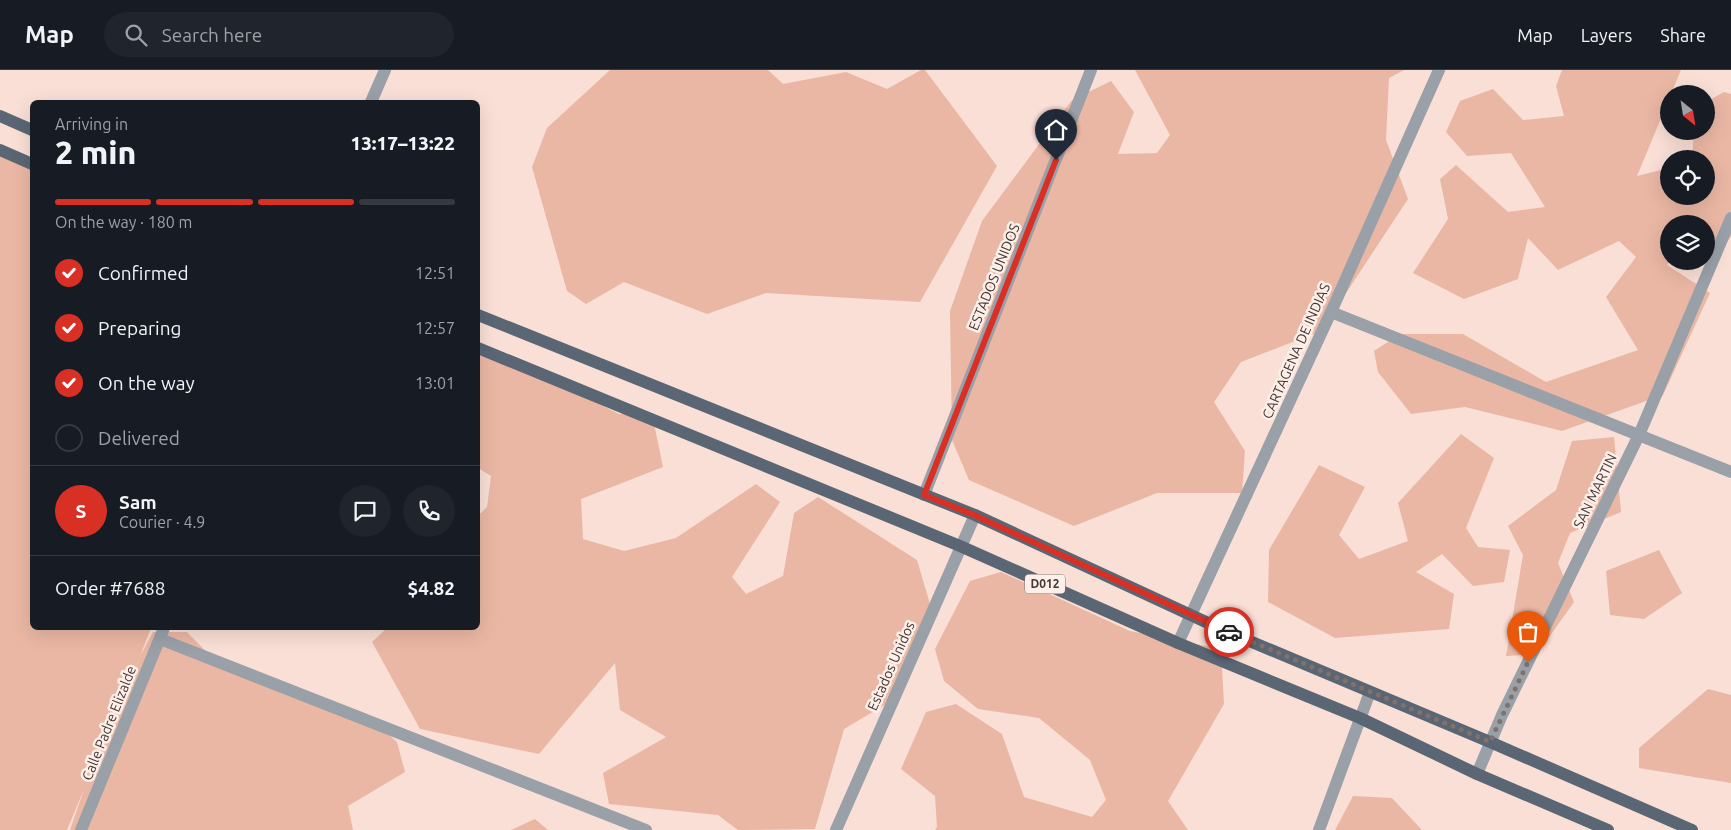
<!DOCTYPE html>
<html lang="en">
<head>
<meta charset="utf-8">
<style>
	:root { --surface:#171b24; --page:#20242c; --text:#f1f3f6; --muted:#9ea1a6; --line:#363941; --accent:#d93025 }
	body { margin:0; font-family:Ubuntu,sans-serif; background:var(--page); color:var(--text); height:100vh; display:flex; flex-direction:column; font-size:19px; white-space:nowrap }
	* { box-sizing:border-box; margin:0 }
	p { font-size:16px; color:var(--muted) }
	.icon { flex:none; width:28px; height:28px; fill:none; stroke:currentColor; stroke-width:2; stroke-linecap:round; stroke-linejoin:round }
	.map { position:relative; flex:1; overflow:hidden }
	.details { position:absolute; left:30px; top:30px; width:450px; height:530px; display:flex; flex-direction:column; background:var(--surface); border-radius:8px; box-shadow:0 5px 20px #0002 }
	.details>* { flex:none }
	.needle { width:32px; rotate:150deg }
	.buttons { position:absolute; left:1660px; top:15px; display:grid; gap:10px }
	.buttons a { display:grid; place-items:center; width:55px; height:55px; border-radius:50%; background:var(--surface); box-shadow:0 5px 20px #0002; font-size:25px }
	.pin { position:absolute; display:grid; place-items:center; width:42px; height:42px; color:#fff; margin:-51px -21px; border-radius:50% 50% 50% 0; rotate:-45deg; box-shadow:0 0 5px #0007 }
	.pin .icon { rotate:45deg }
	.courier { position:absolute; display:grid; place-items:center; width:50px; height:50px; margin:-25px; border:4px solid #d93025; border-radius:50%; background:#fff; color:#222; box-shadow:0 1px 6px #0007 }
	.headline em { font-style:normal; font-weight:800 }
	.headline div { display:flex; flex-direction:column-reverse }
	.headline { display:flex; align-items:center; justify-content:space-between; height:85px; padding:0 25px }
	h1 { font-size:32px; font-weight:800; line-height:38px }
	.bar { display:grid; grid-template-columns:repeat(4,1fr); gap:8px 5px; align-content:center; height:60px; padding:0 25px }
	.bar i { height:6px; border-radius:4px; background:var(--line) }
	.bar .selected { background:var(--accent) }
	.bar p { grid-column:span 4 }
	.line { display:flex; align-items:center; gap:12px; padding:0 25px; border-top:1px solid var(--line) }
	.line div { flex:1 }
	.round { display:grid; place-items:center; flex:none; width:52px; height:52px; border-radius:26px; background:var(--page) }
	ol { padding:0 25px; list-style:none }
	li { display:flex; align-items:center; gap:15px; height:55px }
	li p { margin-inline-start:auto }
	li .icon { padding:5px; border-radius:50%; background:var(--accent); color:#fff; stroke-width:4 }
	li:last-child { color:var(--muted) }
	li i { width:28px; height:28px; border:2px solid var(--line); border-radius:50% }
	header { display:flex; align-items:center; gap:30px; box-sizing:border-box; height:70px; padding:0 25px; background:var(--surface); border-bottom:1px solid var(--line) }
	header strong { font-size:24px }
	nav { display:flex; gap:28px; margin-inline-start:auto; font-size:18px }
	.search { width:350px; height:45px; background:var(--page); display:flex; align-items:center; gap:12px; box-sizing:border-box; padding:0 18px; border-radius:28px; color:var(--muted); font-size:19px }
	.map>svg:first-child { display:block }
</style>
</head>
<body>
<header>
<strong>Map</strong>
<div class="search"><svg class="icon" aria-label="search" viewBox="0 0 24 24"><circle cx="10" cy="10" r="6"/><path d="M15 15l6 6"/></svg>Search here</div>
<nav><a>Map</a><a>Layers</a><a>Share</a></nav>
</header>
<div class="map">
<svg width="1731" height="760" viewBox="0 0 1731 760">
	<rect width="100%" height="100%" fill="#f9dfd5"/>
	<!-- green -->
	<path fill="#eab7a4" d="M610,0H768L783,14L846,2L887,19L921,0H925L997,96L920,232L766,223L707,244L624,212L586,234L567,221L532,97L547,58Z
		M1135,0H1404L1389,8L1386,70L1408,129L1321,261L1241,292L1214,332L1245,381L1242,423H1157L1074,456L969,410L952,370L950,241L982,151L1072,30L1111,11L1134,42L1118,84L1157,83L1170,65Z
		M1562,0H1681L1671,24H1669V29L1637,106L1669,98V126H1706V89H1692L1694,61H1706V32L1724,22L1731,24V166L1718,186L1706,180V154H1669V191H1670L1667,195L1710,223L1663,325L1562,361L1465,337L1411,344L1378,302L1374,281L1400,264H1463L1546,312L1638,280L1606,227L1636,187L1619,171L1558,200L1528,168L1518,209L1464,229L1413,203L1448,149L1440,109L1456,95L1508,142L1545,137L1511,83L1467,86L1446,62L1460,31L1493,19L1523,50L1564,46L1556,16Z
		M0,74L32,99V558H151L140,586L153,562H187L217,593L365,643L397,672L405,702L348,736L353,760H70L84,719L67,760H0Z
		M489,279L619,344H652L663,397L581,429L583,469L624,481L676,468L756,414L780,432L732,507L746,524L783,506L794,443L818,427L917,490L930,534L893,630L844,659L815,759L738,760L718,745L609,734L603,703L666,667L620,640L615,593L539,684L420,659L372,572L387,558H478V446L487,437L491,406L478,398V283Z
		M1461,364L1494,388L1466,458L1478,477L1510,480L1504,512L1473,516L1442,484L1416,502L1454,524L1449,559L1335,568L1268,532L1269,480L1319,395L1365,417L1339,465L1359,489L1408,471L1398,433Z
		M1614,367L1621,442L1570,463L1558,493L1574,532L1537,584L1506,586L1523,485L1508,456L1556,420L1572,371Z
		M1659,480L1682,523L1644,549L1610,545L1606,501Z
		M1001,502L1130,561L1221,579L1224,634L1168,731L1188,760H935L937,757L935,726L901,699L926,642L956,634L1002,664L1024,727L1092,747L1106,730L1090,690L1039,648L978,639L944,611L935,579L970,511Z
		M1708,619L1731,625V713L1639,698V678Z
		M1353,726L1392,728L1422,760H1335Z
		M535,749L548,760H511Z"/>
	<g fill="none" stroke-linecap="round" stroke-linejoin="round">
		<!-- street -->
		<path stroke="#99a0a8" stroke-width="12" d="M371,32L385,0
			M1331,242L1731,402
			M924,425L1091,0
			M160,569L646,760
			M1178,573L1331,242L1439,0
			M1477,704L1502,645L1639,365L1731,148
			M81,760L164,558
			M836,760L975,445
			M1319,760L1370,622"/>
		<!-- primary -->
		<path stroke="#5b6674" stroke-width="12" d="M0,46L32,60
			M0,80L32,94
			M478,245L975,445L1221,559L1490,672L1692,760
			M478,278L960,476L1178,573L1360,648L1477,704L1608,760"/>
	</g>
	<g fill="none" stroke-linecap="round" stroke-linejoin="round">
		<!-- done -->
		<path stroke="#81716c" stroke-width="5" stroke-dasharray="0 9" d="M1229,562L1490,672L1528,592"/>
		<!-- route -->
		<path stroke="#d93025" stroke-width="6" d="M1056,90L924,425L974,445L1229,562"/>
	</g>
	<g text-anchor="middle" stroke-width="5" stroke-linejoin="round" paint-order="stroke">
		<!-- shield labels -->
		<rect fill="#feefe9" stroke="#796e6a" stroke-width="1" x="1025" y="504.5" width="40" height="19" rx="4"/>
		<g font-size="12" font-weight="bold" fill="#403633">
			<text x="1045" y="518">D012</text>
		</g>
		<!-- street labels -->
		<g font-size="14" fill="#403633" stroke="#feefe9">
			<text transform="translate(994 207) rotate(-68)" y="5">ESTADOS UNIDOS</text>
			<text transform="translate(1296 281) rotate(-66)" y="5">CARTAGENA DE INDIAS</text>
			<text transform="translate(1595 421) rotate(-64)" y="5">SAN MARTIN</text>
			<text transform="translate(891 596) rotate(-66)" y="5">Estados Unidos</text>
			<text transform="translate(109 653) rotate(-68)" y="5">Calle Padre Elizalde</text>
		</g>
	</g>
</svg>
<div class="buttons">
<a><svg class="needle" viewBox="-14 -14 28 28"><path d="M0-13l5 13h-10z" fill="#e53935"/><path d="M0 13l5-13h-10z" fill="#9ea1a6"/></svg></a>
<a><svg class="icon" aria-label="locate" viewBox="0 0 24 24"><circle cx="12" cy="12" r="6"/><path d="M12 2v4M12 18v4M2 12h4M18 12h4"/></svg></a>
<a><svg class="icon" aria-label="layers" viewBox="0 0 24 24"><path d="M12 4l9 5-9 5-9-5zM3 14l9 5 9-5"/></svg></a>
</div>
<div class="pin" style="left:1528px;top:592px;background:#ea580c"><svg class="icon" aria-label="bag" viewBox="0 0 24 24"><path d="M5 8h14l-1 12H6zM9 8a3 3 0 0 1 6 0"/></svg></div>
<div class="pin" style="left:1056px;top:90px;background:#1f2937"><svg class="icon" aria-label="home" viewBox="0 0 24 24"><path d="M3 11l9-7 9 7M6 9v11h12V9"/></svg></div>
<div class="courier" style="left:1229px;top:562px"><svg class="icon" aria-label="car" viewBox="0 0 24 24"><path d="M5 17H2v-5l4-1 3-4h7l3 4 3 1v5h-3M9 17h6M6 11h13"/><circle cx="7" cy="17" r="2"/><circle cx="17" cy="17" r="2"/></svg></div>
<section class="details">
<div class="headline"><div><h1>2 min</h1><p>Arriving in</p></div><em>13:17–13:22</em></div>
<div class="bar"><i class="selected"></i><i class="selected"></i><i class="selected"></i><i></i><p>On the way · 180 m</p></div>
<ol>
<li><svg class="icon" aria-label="check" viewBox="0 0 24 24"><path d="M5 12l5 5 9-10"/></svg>Confirmed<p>12:51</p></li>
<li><svg class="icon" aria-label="check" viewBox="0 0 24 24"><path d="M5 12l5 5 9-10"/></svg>Preparing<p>12:57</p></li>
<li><svg class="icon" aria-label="check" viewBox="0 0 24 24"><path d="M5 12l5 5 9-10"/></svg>On the way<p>13:01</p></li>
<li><i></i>Delivered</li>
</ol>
<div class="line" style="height:90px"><b class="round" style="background:var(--accent);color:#fff">S</b><div><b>Sam</b><p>Courier · 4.9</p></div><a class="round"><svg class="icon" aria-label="chat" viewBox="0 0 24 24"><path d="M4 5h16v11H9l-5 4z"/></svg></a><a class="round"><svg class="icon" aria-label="phone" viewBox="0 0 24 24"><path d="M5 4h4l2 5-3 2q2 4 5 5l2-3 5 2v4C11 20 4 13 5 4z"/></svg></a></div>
<div class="line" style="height:65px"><div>Order #7688</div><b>$4.82</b></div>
</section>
</div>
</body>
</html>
